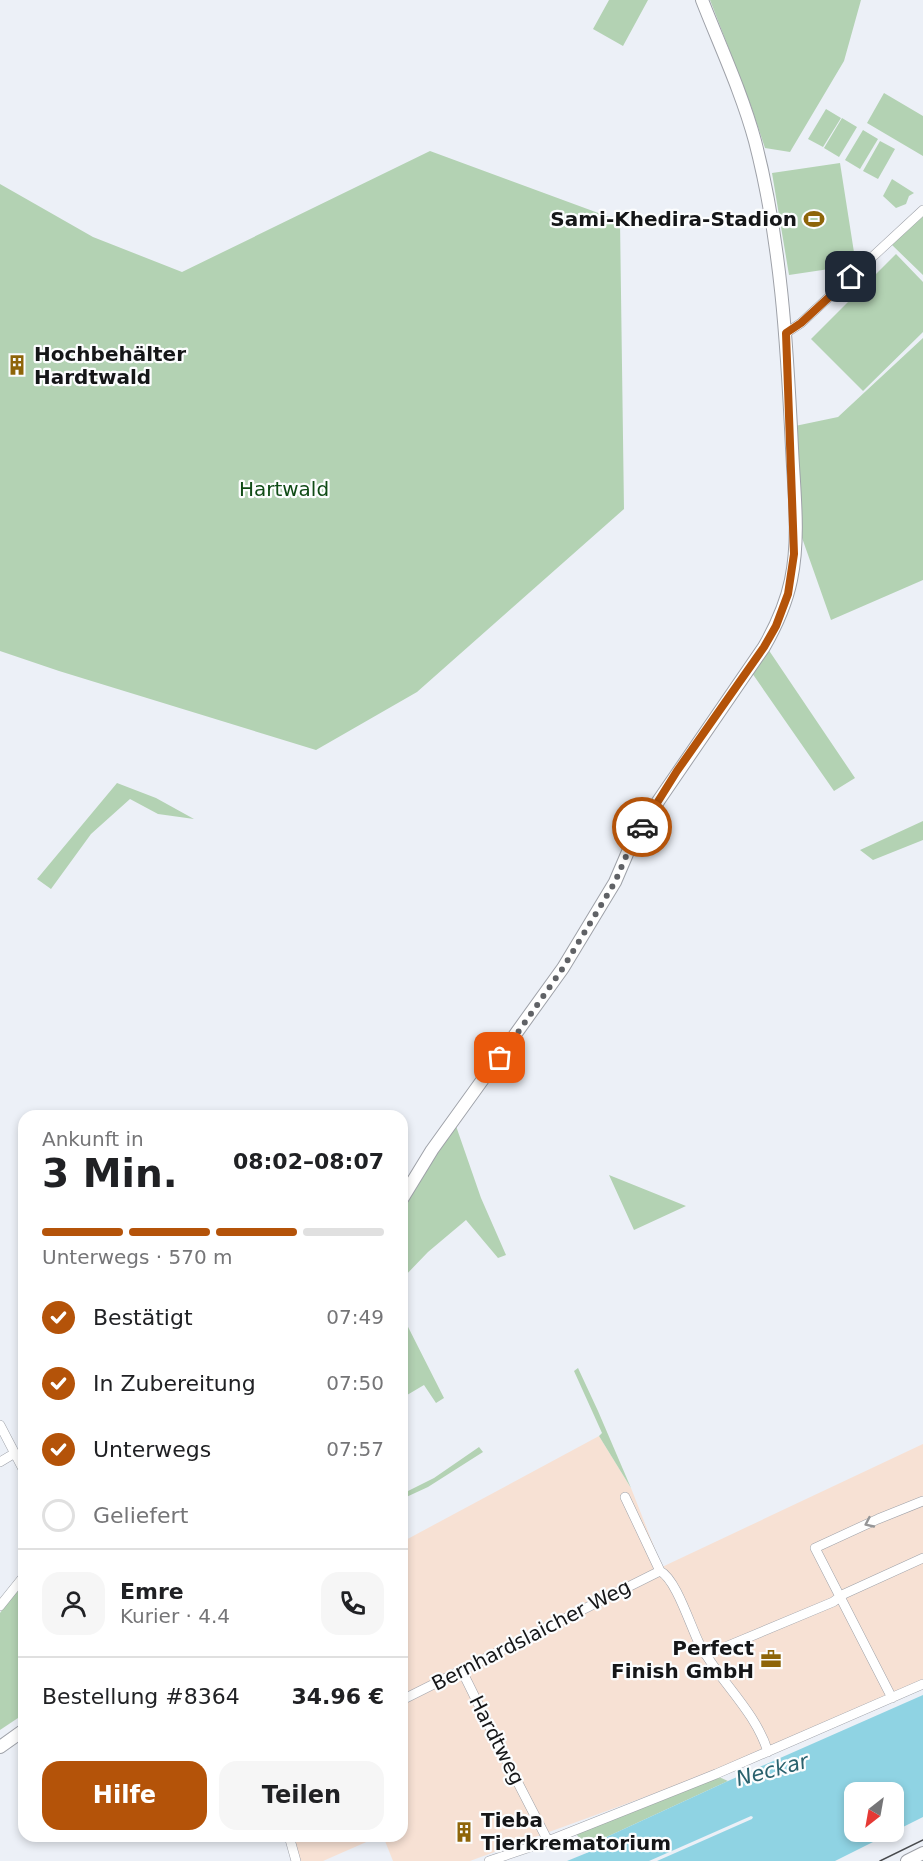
<!DOCTYPE html>
<html lang="de">
<head>
<meta charset="utf-8">
<style>
	:root { --surface:#fff; --page:#f6f6f6; --text:#202124; --muted:#757577; --line:#e0e0e0; --accent:#b45309 }
	body { margin:0; font-family:"DejaVu Sans",sans-serif; background:var(--page); color:var(--text); height:100vh; display:flex; flex-direction:column; font-size:22px; white-space:nowrap }
	* { box-sizing:border-box; margin:0 }
	p { font-size:20px; color:var(--muted) }
	.icon { flex:none; width:33px; height:33px; fill:none; stroke:currentColor; stroke-width:2; stroke-linecap:round; stroke-linejoin:round }
	.map { position:relative; flex:1; overflow:hidden }
	.drawer { position:absolute; left:18px; top:1110px; width:390px; height:732px; display:flex; flex-direction:column; background:var(--surface); border-radius:18px; box-shadow:0 3px 9px #0003 }
	.drawer>* { flex:none }
	.needle { width:39px; rotate:211deg }
	.controls { position:absolute; left:844px; top:1782px; display:grid; gap:12px }
	.controls a { display:grid; place-items:center; width:60px; height:60px; border-radius:12px; background:var(--surface); box-shadow:0 3px 9px #0003; font-size:30px }
	.pin { position:absolute; display:grid; place-items:center; width:51px; height:51px; color:#fff; margin:-26px; border-radius:12px; box-shadow:0 3px 9px #0006 }
	.courier { position:absolute; display:grid; place-items:center; width:60px; height:60px; margin:-30px; border:4px solid #b45309; border-radius:50%; background:#fff; color:#222; box-shadow:0 2px 8px #0007 }
	.summary em { font-style:normal; font-weight:800 }
	.summary div { display:flex; flex-direction:column-reverse }
	.summary { display:flex; align-items:center; justify-content:space-between; height:102px; padding:0 24px }
	h1 { font-size:39px; font-weight:800; line-height:45px }
	.bar { display:grid; grid-template-columns:repeat(4,1fr); gap:9px 6px; align-content:center; height:72px; padding:0 24px }
	.bar i { height:8px; border-radius:4px; background:var(--line) }
	.bar .on { background:var(--accent) }
	.bar p { grid-column:span 4 }
	.line { display:flex; align-items:center; gap:15px; padding:0 24px; border-top:2px solid var(--line) }
	.line div { flex:1 }
	.round { display:grid; place-items:center; flex:none; width:63px; height:63px; border-radius:18px; background:var(--page) }
	ol { padding:0 24px; list-style:none }
	li { display:flex; align-items:center; gap:18px; height:66px }
	li p { margin-inline-start:auto }
	li .icon { padding:6px; border-radius:50%; background:var(--accent); color:#fff; stroke-width:4 }
	li:last-child { color:var(--muted) }
	li i { width:33px; height:33px; border:3px solid var(--line); border-radius:50% }
	.button { display:flex; gap:12px; margin-top:auto; padding:12px 24px }
	.button a { flex:1; height:69px; border-radius:18px; background:var(--accent); color:#fff; font-size:24px; font-weight:800; line-height:69px; text-align:center }
	.button a+a { background:var(--page); color:var(--text) }
	.map>svg:first-child { display:block }
</style>
</head>
<body>
<div class="map">
<svg width="923" height="1861" viewBox="0 0 923 1861">
	<rect width="100%" height="100%" fill="#ecf0f7"/>
	<!-- industrial -->
	<path fill="#f7e1d4" d="M599,1436L631,1488L662,1567L923,1444V1680L768,1752L470,1861H393L383,1836H402V1542Z
		M292,1836H380L323,1861H299Z"/>
	<!-- green -->
	<path fill="#b3d2b3" d="M609,0H648L623,46L593,29Z
		M710,0H861L844,61L790,152L765,148L751,106Z
		M884,93L923,116V156L867,123Z
		M826,109L841,118L823,147L808,139Z
		M842,118L857,127L839,157L824,148Z
		M863,130L878,139L860,169L845,160Z
		M880,141L895,149L878,179L863,171Z
		M430,151L620,221L624,509L417,692L316,750L59,671L0,651V184L93,237L182,272Z
		M840,163L856,265L789,275L772,173Z
		M892,179L914,193L909,196L906,204L896,208L883,196Z
		M923,215V275L892,245Z
		M896,254L923,282V332L863,391L811,339Z
		M923,338V580L831,620L801,535L795,426L838,417Z
		M768,649L855,778L834,791L752,673Z
		M117,783L156,798L194,819L158,814L130,799L91,834L51,889L37,879Z
		M923,821V840L873,860L860,850Z
		M456,1126L481,1198L506,1255L498,1258L466,1220L428,1252L402,1279V1208L426,1167Z
		M609,1175L686,1206L634,1230Z
		M402,1315L444,1398L436,1403L424,1385L402,1398Z
		M578,1368L598,1411L631,1488L599,1436L602,1433L574,1371Z
		M479,1447L483,1452L428,1487L402,1499V1494L434,1478Z
		M24,1580V1714L0,1730V1613Z
		M719,1777L728,1781L587,1846L575,1833Z"/>
	<!-- water -->
	<path fill="#8fd3e3" fill-rule="evenodd" d="M923,1695V1817L835,1861H657L752,1819L753,1817L751,1816L649,1861H567L589,1852L587,1846L728,1781ZM855,1792H894V1832H855Z"/>
	<g fill="none" stroke-linecap="round" stroke-linejoin="round">
		<!-- street casing -->
		<g stroke="#9ea1a8" stroke-width="10">
			<path id="street" d="M786,333L801,323L923,210
				M0,1425L24,1471
				M0,1462L15,1453
				M625,1497L660,1571C676,1579 690,1625 699,1643C719,1681 755,1710 768,1752
				M0,1606L24,1576
				M706,1655L833,1602L844,1594L923,1558
				M462,1671L500,1748L548,1841
				M892,1698L815,1548L878,1519L923,1501
				M402,1700L660,1571
				M289,1836L296,1861
				M489,1861L548,1841L716,1774L923,1684"/>
		</g>
		<!-- secondary casing -->
		<g stroke="#9ea1a8" stroke-width="14">
			<path id="secondary" d="M402,1199L432,1150L563,968L615,882L630,847L659,800L764,647C776,626 786,604 791,580C800,537 794,491 792,448C787,345 781,241 755,141C742,93 720,46 702,0
				M0,1747L24,1730
				M907,1861L923,1853"/>
		</g>
		<!-- street -->
		<use href="#street" stroke="#fff" stroke-width="9"/>
		<!-- secondary -->
		<use href="#secondary" stroke="#fff" stroke-width="12"/>
		<!-- tram -->
		<path stroke="#484a4d" stroke-width="1.5" d="M880,1861L923,1840"/>
	</g>
	<!-- one-way arrows -->
	<defs><path id="oneway-chevron" d="M-2-3.5L2.5 0L-2 3.5" fill="none" stroke-width="1.6" stroke-linecap="round" stroke-linejoin="round" transform="scale(1.5)"/></defs>
	<use stroke="#969697" href="#oneway-chevron" transform="translate(869 1523) rotate(155)"/>
	<g fill="none" stroke-linecap="round" stroke-linejoin="round">
		<!-- done -->
		<path stroke="#606266" stroke-width="6" stroke-dasharray="0 10.8" d="M500,1058L563,968L615,882L630,847L642,827"/>
		<!-- route -->
		<path stroke="#b45309" stroke-width="8" d="M642,827L677,771L764,647L776,626L788,594L794,554L786,333L801,323L851,277"/>
	</g>
	<!-- icons -->
	<defs>
		<g id="stadium-bare" transform="scale(1.62)"><path d="M0-5a6.5 5 0 1 0 0 10a6.5 5 0 1 0 0-10ZM-3.5-1.8h7v3.6h-7Z" fill="#8e6509" stroke="#fcfdfe" stroke-width="2.5" paint-order="stroke"/></g>
		<g id="building-bare" transform="scale(1.62)"><path d="M-4-6H4V6H1V3H-1V6H-4ZM-2.5-4.3h1.7v1.8h-1.7ZM.8-4.3h1.7v1.8H.8ZM-2.5-1h1.7V.8h-1.7ZM.8-1h1.7V.8H.8Z" fill="#8e6509" stroke="#fcfdfe" stroke-width="2.5" paint-order="stroke"/></g>
		<g id="office-bare" transform="scale(1.62)"><path d="M-6-3h4V-5.5h4V-3h4V5H-6ZM-1-4.5V-3h2v-1.5ZM-6 0V1H6V0Z" fill="#8e6509" stroke="#fcfdfe" stroke-width="2.5" paint-order="stroke"/></g>
	</defs>
	<g fill-rule="evenodd">
		<use href="#stadium-bare" x="814" y="219"/>
		<use href="#building-bare" x="17" y="365"/>
		<use href="#office-bare" x="771" y="1659"/>
		<use href="#building-bare" x="464" y="1832"/>
	</g>
	<g text-anchor="middle" stroke-width="4.5" stroke-linejoin="round" paint-order="stroke">
		<!-- poi labels -->
		<g font-size="20" font-weight="bold" fill="#151618" stroke="#fcfdfe" text-anchor="end">
			<text x="797" y="226">Sami-Khedira-Stadion</text>
			<text x="34" y="361" text-anchor="start">Hochbehälter<tspan x="34" dy="23">Hardtwald</tspan></text>
			<text x="754" y="1655">Perfect<tspan x="754" dy="23">Finish GmbH</tspan></text>
			<text x="481" y="1827" text-anchor="start">Tieba<tspan x="481" dy="23">Tierkrematorium</tspan></text>
		</g>
		<!-- park labels -->
		<g font-size="20" fill="#104b16" stroke="#fcfdfe">
			<text x="284" y="496">Hartwald</text>
		</g>
		<!-- street labels -->
		<g font-size="20" fill="#151618" stroke="#fcfdfe">
			<text transform="translate(531 1635) rotate(-27)" y="7">Bernhardslaicher Weg</text>
			<text transform="translate(497 1740) rotate(63)" y="7">Hardtweg</text>
		</g>
		<!-- water labels -->
		<g font-size="21" font-style="italic" fill="#29616d" stroke="#fcfdfe">
			<text transform="translate(772 1770) rotate(-15)" y="7">Neckar</text>
		</g>
	</g>
</svg>
<div class="controls">
<a><svg class="needle" viewBox="-14 -14 28 28"><path d="M0-13l5 13h-10z" fill="#e53935"/><path d="M0 13l5-13h-10z" fill="#757577"/></svg></a>
</div>
<div class="pin" style="left:500px;top:1058px;background:#ea580c"><svg class="icon" aria-label="bag" viewBox="0 0 24 24"><path d="M5 8h14l-1 12H6zM9 8a3 3 0 0 1 6 0"/></svg></div>
<div class="pin" style="left:851px;top:277px;background:#1f2937"><svg class="icon" aria-label="home" viewBox="0 0 24 24"><path d="M3 11l9-7 9 7M6 9v11h12V9"/></svg></div>
<div class="courier" style="left:642px;top:827px"><svg class="icon" aria-label="car" viewBox="0 0 24 24"><path d="M5 17H2v-5l4-1 3-4h7l3 4 3 1v5h-3M9 17h6M6 11h13"/><circle cx="7" cy="17" r="2"/><circle cx="17" cy="17" r="2"/></svg></div>
<section class="drawer">
<div class="summary"><div><h1>3 Min.</h1><p>Ankunft in</p></div><em>08:02–08:07</em></div>
<div class="bar"><i class="on"></i><i class="on"></i><i class="on"></i><i></i><p>Unterwegs · 570 m</p></div>
<ol>
<li><svg class="icon" aria-label="check" viewBox="0 0 24 24"><path d="M5 12l5 5 9-10"/></svg>Bestätigt<p>07:49</p></li>
<li><svg class="icon" aria-label="check" viewBox="0 0 24 24"><path d="M5 12l5 5 9-10"/></svg>In Zubereitung<p>07:50</p></li>
<li><svg class="icon" aria-label="check" viewBox="0 0 24 24"><path d="M5 12l5 5 9-10"/></svg>Unterwegs<p>07:57</p></li>
<li><i></i>Geliefert</li>
</ol>
<div class="line" style="height:108px"><a class="round"><svg class="icon" aria-label="person" viewBox="0 0 24 24"><circle cx="12" cy="8" r="4"/><path d="M4 21q1-7 8-7t8 7"/></svg></a><div><b>Emre</b><p>Kurier · 4.4</p></div><a class="round"><svg class="icon" aria-label="phone" viewBox="0 0 24 24"><path d="M5 4h4l2 5-3 2q2 4 5 5l2-3 5 2v4C11 20 4 13 5 4z"/></svg></a></div>
<div class="line" style="height:78px"><div>Bestellung #8364</div><b>34.96 €</b></div>
<div class="button"><a>Hilfe</a><a>Teilen</a></div>
</section>
</div>
</body>
</html>
